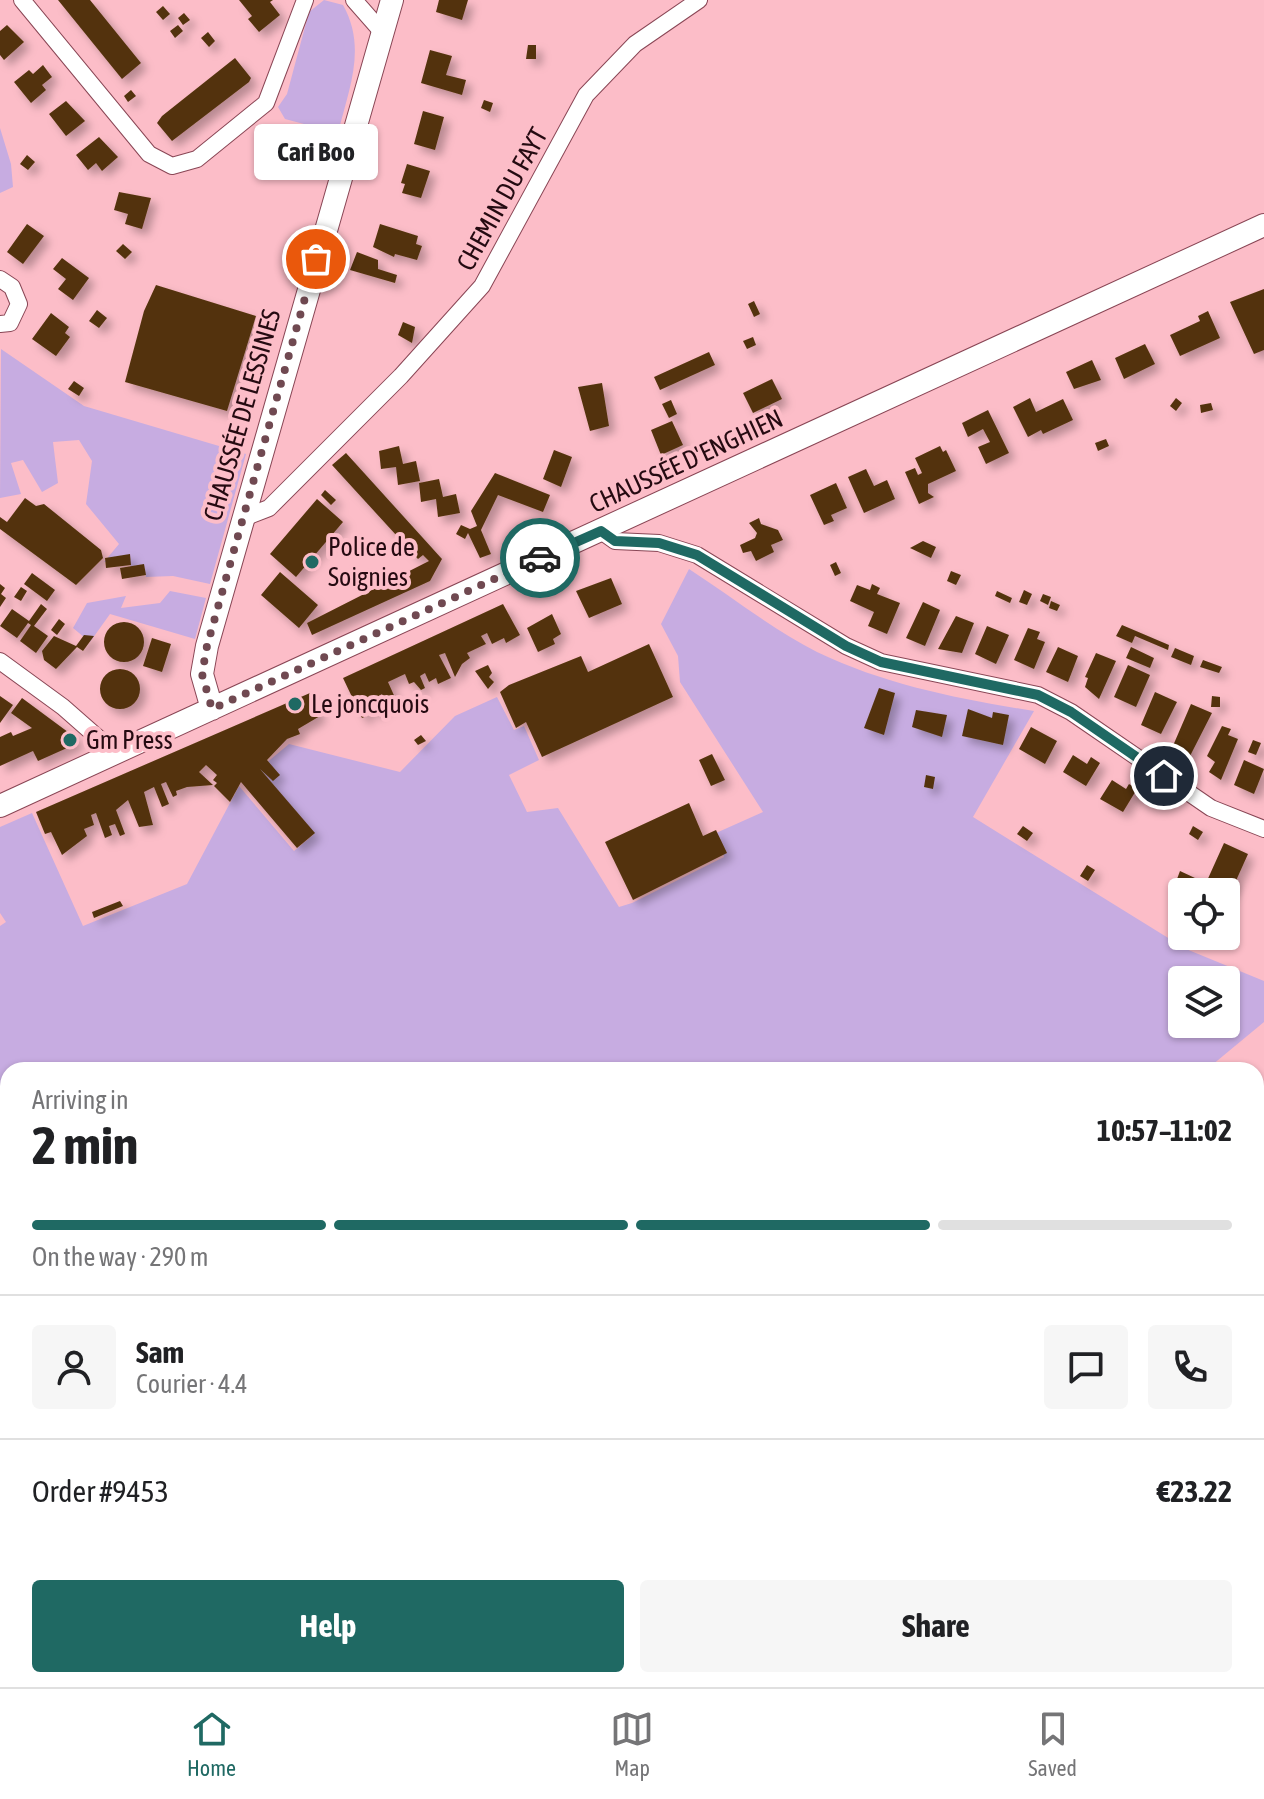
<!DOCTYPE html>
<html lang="en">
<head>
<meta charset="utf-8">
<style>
	:root { --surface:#fff; --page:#f6f6f6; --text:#202124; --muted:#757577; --line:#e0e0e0; --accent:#1f6963 }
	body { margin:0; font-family:"Asap Condensed",sans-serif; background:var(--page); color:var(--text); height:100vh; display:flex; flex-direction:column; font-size:30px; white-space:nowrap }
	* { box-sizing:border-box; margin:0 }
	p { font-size:26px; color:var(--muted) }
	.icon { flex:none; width:44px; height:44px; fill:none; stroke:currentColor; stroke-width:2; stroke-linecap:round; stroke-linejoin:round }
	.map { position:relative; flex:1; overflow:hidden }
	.details { position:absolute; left:0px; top:1062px; width:1264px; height:626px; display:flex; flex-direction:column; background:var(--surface); border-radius:24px 24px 0 0; box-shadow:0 2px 6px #0004 }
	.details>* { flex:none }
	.buttons { position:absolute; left:1168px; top:878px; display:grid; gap:16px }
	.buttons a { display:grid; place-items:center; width:72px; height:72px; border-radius:8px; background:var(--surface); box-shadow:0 2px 6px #0004; font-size:40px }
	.pin { position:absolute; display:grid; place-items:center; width:68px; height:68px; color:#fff; margin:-34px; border:4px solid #fff; border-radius:50%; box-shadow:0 2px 8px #0007 }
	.courier { position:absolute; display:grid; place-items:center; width:80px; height:80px; margin:-40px; border:6px solid #1f6963; border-radius:50%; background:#fff; color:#222; box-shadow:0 2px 10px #0007 }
	.bubble { position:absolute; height:56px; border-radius:8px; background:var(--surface); box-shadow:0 2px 6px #0004; font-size:26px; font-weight:700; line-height:56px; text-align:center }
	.head em { font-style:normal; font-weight:700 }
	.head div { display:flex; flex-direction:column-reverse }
	.head { display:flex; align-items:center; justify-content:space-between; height:136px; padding:0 32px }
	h1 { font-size:52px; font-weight:700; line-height:60px }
	.bar { display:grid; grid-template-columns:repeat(4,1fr); gap:12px 8px; align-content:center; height:96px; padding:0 32px }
	.bar i { height:10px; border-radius:6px; background:var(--line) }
	.bar .active { background:var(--accent) }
	.bar p { grid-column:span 4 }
	.line { display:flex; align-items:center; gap:20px; padding:0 32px; border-top:2px solid var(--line) }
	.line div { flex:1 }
	.round { display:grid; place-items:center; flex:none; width:84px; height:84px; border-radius:8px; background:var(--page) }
	.action { display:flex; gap:16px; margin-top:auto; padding:16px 32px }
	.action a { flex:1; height:92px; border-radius:8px; background:var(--accent); color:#fff; font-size:32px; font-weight:700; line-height:92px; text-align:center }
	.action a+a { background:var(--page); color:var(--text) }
	.dock { display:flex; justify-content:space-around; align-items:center; height:112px; border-top:2px solid var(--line); background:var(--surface); font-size:22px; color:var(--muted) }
	.dock a { display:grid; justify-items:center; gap:4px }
	.dock .active { color:var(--accent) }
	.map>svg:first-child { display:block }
</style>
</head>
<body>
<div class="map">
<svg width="1264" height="1687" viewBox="0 0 1264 1687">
	<defs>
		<filter id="shadow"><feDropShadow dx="6" dy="6" stdDeviation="4" flood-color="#0004"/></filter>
	</defs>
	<rect width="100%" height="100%" fill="#fcbdc8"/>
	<!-- green -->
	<path fill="#c7ace1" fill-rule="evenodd" d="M324,0L343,5C367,48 349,88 338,133L285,119L278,107L287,94L309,12Z
		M0,128L11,164L13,187L0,193Z
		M1,349L84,406L246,454L210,584L173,576L146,577L144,567L131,568L129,558L104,562L119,544L86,504L92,461L79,440L53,442L58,483L42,492L23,460L11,463L21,494L0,498Z
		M689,569C731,596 773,630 817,652C886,685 959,699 1034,711L973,817L1186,949L1264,981V1022L1206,1070H8V1594L0,1603V926L6,922L0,913V827L32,813L83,926L187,884L239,786L294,851L313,835L259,769L289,744L400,772L455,716L497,697L514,730L524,726L539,760L509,775L527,812L558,808L619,907L632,903L724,857L716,833L763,812L680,682L678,656L661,624ZM1182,980H1226V1024H1182Z
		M170,591L206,598L195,639L110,614L90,642L73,628L87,603L126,596L121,608L160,603Z
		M1264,1100V1148L1256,1153V1104Z
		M1256,1591L1264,1605V1687H1081L1082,1680H1256Z"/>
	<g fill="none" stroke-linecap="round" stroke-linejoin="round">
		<!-- river -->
		<path stroke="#389a92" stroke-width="28" d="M1256,1104L1264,1100"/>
	</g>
	<!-- building -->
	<path fill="#53330c" filter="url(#shadow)" d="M58,0H90L141,63L122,79Z
		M239,0H273L270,2L280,15L259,32L248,19L252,16Z
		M439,0H468L462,20L436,12Z
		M163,6L170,14L163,20L156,12Z
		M184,13L190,20L183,25L178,18Z
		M7,25L24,42L4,60L0,55V31Z
		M178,25L183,31L175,38L170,31Z
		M208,32L215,41L209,47L201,38Z
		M528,45H536V59H526Z
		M430,50L452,56L446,75L466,80L462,95L421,83Z
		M235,58L251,78L249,82L172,141L157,123L162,116Z
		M43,65L52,77L42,85L46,90L31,103L14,82L29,70L33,74Z
		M131,90L136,96L128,102L124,96Z
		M484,100L493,103L490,112L481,108Z
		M66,101L85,121L66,136L49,114Z
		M423,111L444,117L435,150L414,144Z
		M99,137L118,157L102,171L96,163L88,170L76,155Z
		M27,155L35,162L28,170L20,164Z
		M407,164L430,171L421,198L402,193L405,184L401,183Z
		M119,192L151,198L142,229L125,224L128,214L114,210Z
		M27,224L44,236L23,264L7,252Z
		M380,224L418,236L416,244L422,246L417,260L395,254L394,257L373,247Z
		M123,244L132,252L125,259L116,251Z
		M357,252L378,260V269L397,275L395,283L350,270Z
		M62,258L89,278L73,300L58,289L66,279L53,269Z
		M156,285L256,316L227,411L125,382L144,311Z
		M1264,289V350L1254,354L1230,302Z
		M754,301L760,314L754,317L748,304Z
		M97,310L107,318L99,328L89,321Z
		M1208,311L1220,338L1180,356L1170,335L1200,321L1198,316Z
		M51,313L69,327L65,333L70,337L56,356L32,339Z
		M403,322L415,327L412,343L398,335Z
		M753,337L756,345L747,349L743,341Z
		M1145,344L1155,364L1124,379L1115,358Z
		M709,352L715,365L660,390L654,377Z
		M1092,360L1101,380L1074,389L1066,372Z
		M772,379L782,399L753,413L743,393Z
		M74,381L84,388L79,396L68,389Z
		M602,383L609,426L590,431L578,387Z
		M1030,398L1036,412L1063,399L1073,420L1043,434L1041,430L1028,437L1013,407Z
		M1176,398L1182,403L1176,411L1170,406Z
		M671,400L677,414L669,418L662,404Z
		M1211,403L1213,410L1201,413L1200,405Z
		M988,410L1009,453L986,464L978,447L990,442L983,429L968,437L962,423Z
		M672,421L683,445L661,455L651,430Z
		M1106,439L1109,446L1098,451L1095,443Z
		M399,446L403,464L416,461L420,481L398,485L396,467L381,469L379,451Z
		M940,446L943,452L946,450L956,471L928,484V493L934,497L919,504L905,472L915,468L918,475L922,473L915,458Z
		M554,450L572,457L561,487L543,479Z
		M346,453L442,559L430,581L312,635L307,623L429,561L423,555L418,559L332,465Z
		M866,469L874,486L887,480L895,499L864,513L848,477Z
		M495,473L550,495L543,512L498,495L481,530L491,554L480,558L468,533L465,539L456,534L461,525L470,529L477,526L471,511Z
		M439,479L443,497L456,494L460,513L438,517L436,499L421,502L419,483Z
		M836,483L847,508L831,515L834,521L824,525L810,495Z
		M325,490L336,500L331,505L321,495Z
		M25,498L36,506L44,504L101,550L103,558L76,585L0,529V517L7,522Z
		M317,499L343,522L296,577L270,554Z
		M759,518L761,524L778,530L783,540L771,545L774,552L756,561L751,551L743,553L740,545L755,538L757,533L749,523Z
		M923,541L936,547L931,558L910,548Z
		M130,554L131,565L106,568L105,558Z
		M836,562L841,573L835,576L830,565Z
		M144,564L146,575L122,579L120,568Z
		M951,571L961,575L956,585L947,581Z
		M280,572L318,605L299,628L261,595Z
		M32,573L55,590L47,601L24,584Z
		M611,578L622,604L589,618L576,591Z
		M0,584L5,588L1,594L6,598L0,607Z
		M872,584L880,588L877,594L900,603L887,634L868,626L874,612L850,601L857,585L870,590Z
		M21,587L27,591L21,601L14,597Z
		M1024,590L1032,594L1027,605L1019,602Z
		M997,591L1012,598L1010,603L995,596Z
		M1043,594L1051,597L1048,605L1040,601Z
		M1051,601L1060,605L1057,611L1049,608Z
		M923,602L940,610L925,646L906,638Z
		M41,604L47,609L34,626L48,636L36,653L20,641L31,625L28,623L17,638L0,626L12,609L29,621Z
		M503,604L520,635L506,643L504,638L492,644L487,633L481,636L486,644L467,653L470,658L462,664L455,677L445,653L439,655L451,678L438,684L436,678L429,682L425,673L420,676L425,688L421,690L414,682L409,684L405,674L388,682L397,702L388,706L382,694L377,697L382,709L374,713L371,706L366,709L369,715L362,718L343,678Z
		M552,614L561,634L553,639L555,644L538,652L527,628Z
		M956,616L974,623L962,653L938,649Z
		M59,619L65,624L57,635L51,630Z
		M104 642a20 20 0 1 1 40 0a20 20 0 1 1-40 0Z
		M1122,625L1169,645L1168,650L1135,636L1132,643L1116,636Z
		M987,626L1009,635L996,664L975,654Z
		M1028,628L1040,632L1037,639L1045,642L1034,669L1014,660Z
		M84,635L94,636L83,651L77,647L56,669L44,660L42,651L54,636L76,646Z
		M152,638L171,644L162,672L143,666Z
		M649,644L673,697L542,757L526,722L516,728L500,692L509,685L581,656L588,672Z
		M1058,647L1078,656L1068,682L1046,672Z
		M1131,647L1154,658L1150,668L1126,658Z
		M1175,648L1194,656L1191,665L1171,657Z
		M1096,653L1116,661L1099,699L1085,687L1088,678L1085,677Z
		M1203,660L1222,667L1219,673L1200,667Z
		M488,665L492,673L489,677L494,682L488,689L475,671Z
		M1128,665L1150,675L1136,707L1114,697Z
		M100 689a20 20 0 1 1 40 0a20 20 0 1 1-40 0Z
		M879,688L895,693L884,735L864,728Z
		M1155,692L1177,702L1161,734L1141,725Z
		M310,693L320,716L298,729L300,734L287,739L267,760L280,775L273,781L260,769L315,833L297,848L241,782L230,802L214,786L217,783L213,780L217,775L206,765L199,772L213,785L187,787L176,791L177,795L173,797L166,782L161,784L169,804L162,807L154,787L144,792L153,825L139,827L128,800L116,810L125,834L120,836L115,824L109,826L112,835L105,838L96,813L91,815L94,825L84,829L87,836L62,855L51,832L45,834L36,812Z
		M0,696L13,705L0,723Z
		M1212,696L1220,697V707H1211Z
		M22,698L76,738V744L38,761L33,751L0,766V737L11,732L13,736L32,728L11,713Z
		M1191,704L1212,713L1190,756L1172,748Z
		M968,709L992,718L993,712L1009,715L1003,745L962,736Z
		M916,710L947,715L942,737L912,727Z
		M1222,726L1231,729L1228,735L1238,739L1221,780L1209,772L1215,762L1207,756Z
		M1031,727L1057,741L1045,764L1019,749Z
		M421,735L426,741L418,745L414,740Z
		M1253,740L1261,743L1256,755L1248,752Z
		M712,754L725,780L711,786L699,760Z
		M1073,755L1087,764L1091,757L1100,763L1086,786L1063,772Z
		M1244,760L1264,769L1254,794L1234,785Z
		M926,775L935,777L933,789L924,787Z
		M1112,780L1126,789L1129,784L1137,789L1123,812L1100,799Z
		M689,803L703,836L716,830L727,853L633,900L605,842Z
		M1023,826L1033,833L1027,841L1017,834Z
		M1193,826L1203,832L1198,840L1189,834Z
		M1224,843L1248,854L1230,894L1206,883Z
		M1087,865L1095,870L1088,881L1080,876Z
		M1180,871L1195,878L1191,886L1177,879Z
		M120,901L123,906L94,918L92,912Z
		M8,1616V1680H412L393,1687H13L0,1677V1625Z
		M927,1680H1066L1064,1687H926Z"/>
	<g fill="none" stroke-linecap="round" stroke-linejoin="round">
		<!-- minor casing -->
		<g stroke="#894655" stroke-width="18">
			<path id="minor" d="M22,0L149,154L172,166L197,159L266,103L305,0
				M354,0L383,33
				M0,279L12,287L19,304L10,323L0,324
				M241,519L269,508L401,376L482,286L586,95L635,44L699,0
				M601,531L615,541L659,543L697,555L846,646L881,662L1038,695L1071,712L1211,808L1264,829
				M0,661L63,707L113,751
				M1256,1510L1264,1503
				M1076,1687L1077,1680"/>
		</g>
		<!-- secondary casing -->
		<g stroke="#894655" stroke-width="24">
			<path id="secondary" d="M212,709L202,674L207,646L392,0
				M0,806L1264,225"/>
		</g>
		<!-- minor -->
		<use href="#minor" stroke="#fff" stroke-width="16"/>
		<!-- secondary -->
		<use href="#secondary" stroke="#fff" stroke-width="22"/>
	</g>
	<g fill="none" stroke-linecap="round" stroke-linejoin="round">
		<!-- done -->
		<path stroke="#704951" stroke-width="8" stroke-dasharray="0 14.4" d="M316,259L207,646L202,674L212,709L540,558"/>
		<!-- route -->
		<path stroke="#1f6963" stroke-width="10" d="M540,558L601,531L615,541L659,543L697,555L846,646L881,662L1038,695L1071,712L1164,776"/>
	</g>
	<!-- markers -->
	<g fill="#1f6963" stroke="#fcbdc8" stroke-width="3">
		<circle cx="312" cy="562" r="8"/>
		<circle cx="295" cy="704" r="8"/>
		<circle cx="70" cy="740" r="8"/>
	</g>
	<g text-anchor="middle" stroke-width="8" stroke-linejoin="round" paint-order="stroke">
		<!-- street labels -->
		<g font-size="26" fill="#250a11" stroke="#fcbdc8">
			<text transform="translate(502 199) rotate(-61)" y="9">CHEMIN DU FAYT</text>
			<text transform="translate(242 415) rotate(-74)" y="9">CHAUSSÉE DE LESSINES</text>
			<text transform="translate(686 461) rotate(-25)" y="9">CHAUSSÉE D'ENGHIEN</text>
		</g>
		<!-- poi labels -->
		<g font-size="26" fill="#250a11" stroke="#fcbdc8" text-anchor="start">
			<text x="328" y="556">Police de<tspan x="328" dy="30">Soignies</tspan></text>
			<text x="311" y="713">Le joncquois</text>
			<text x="86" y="749">Gm Press</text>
		</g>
	</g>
</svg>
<div class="buttons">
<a><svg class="icon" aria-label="locate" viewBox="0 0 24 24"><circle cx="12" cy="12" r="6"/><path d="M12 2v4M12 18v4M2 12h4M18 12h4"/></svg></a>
<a><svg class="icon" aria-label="layers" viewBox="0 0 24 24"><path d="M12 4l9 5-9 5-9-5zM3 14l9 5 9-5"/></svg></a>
</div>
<div class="pin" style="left:316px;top:259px;background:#ea580c"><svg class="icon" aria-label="bag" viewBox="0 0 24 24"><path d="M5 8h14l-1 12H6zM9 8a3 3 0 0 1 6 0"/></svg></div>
<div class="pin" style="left:1164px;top:776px;background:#1f2937"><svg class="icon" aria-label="home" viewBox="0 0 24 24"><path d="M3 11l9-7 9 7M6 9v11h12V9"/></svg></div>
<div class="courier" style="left:540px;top:558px"><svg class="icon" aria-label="car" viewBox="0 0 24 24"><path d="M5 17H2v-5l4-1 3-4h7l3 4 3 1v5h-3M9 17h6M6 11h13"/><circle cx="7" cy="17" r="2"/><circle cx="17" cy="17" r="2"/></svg></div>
<div class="bubble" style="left:254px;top:124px;width:124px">Cari Boo</div>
<section class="details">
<div class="head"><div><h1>2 min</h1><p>Arriving in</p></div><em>10:57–11:02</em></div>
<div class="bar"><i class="active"></i><i class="active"></i><i class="active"></i><i></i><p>On the way · 290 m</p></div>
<div class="line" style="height:144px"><a class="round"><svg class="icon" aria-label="person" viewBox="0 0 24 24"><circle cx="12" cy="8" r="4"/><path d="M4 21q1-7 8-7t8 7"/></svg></a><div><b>Sam</b><p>Courier · 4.4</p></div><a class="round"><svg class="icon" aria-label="chat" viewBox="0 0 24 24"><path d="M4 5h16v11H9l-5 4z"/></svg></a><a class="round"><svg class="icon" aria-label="phone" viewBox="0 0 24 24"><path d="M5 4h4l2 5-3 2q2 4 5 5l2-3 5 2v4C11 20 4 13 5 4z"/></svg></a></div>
<div class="line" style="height:104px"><div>Order #9453</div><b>€23.22</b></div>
<div class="action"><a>Help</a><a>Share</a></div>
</section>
</div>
<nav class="dock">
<a class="active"><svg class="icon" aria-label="home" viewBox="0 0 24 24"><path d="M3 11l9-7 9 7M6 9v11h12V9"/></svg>Home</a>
<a><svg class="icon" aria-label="map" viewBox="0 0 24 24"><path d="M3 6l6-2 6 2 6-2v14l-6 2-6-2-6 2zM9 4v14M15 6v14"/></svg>Map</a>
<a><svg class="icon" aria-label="saved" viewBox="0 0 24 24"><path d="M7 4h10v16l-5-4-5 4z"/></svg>Saved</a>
</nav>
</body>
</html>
